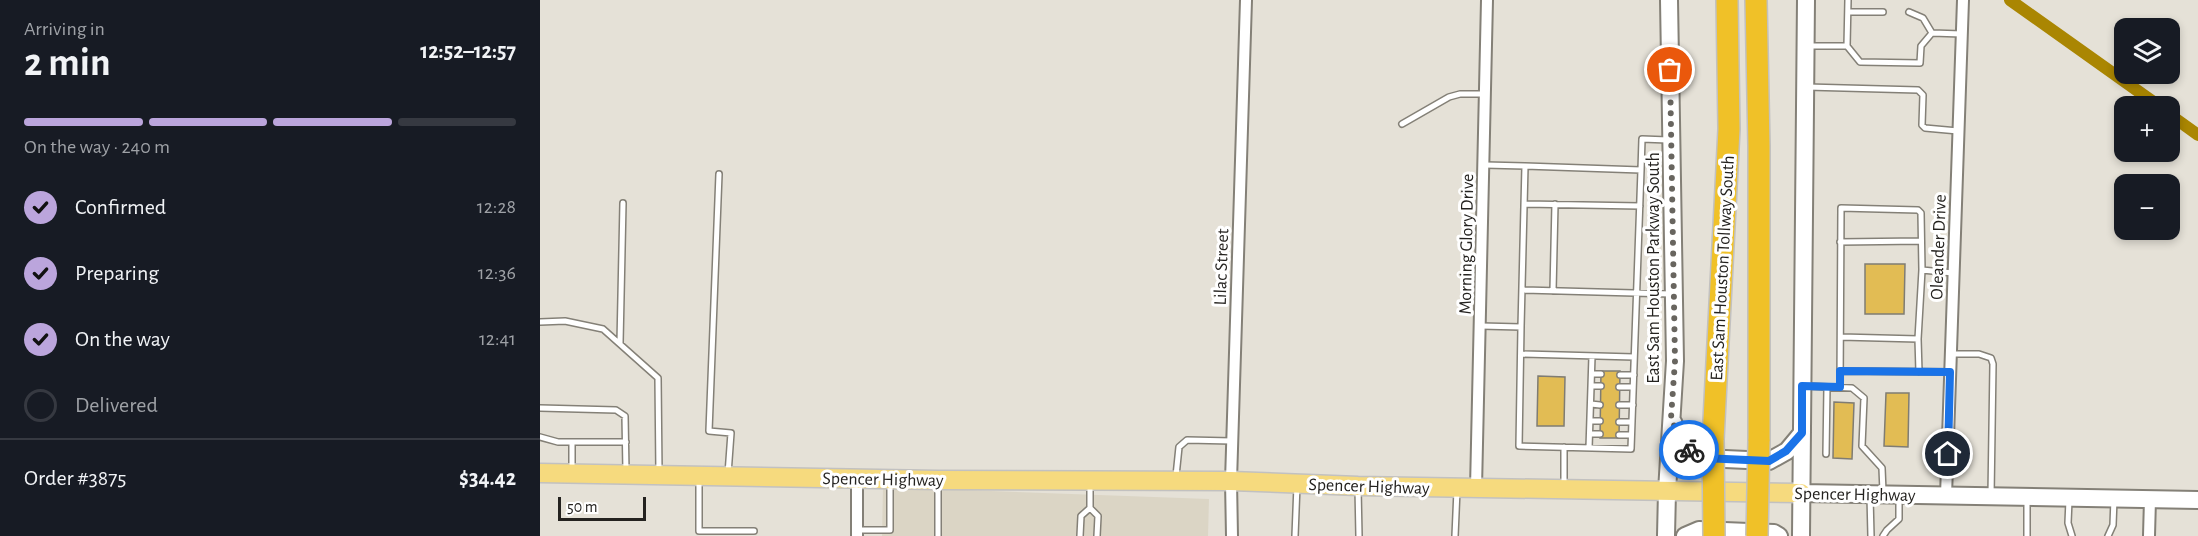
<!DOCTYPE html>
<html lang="en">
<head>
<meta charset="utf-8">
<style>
	:root { --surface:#171b24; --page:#20242c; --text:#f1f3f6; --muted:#9ea1a6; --line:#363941; --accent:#bba5dc }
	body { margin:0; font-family:"Alegreya Sans",sans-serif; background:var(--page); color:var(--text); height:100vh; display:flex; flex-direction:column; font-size:22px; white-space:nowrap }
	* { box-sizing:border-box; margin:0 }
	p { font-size:20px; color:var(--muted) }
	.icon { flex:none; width:33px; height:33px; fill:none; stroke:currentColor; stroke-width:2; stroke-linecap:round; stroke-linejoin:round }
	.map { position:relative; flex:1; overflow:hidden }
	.sheet { display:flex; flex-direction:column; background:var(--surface); width:540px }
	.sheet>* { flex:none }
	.tools { position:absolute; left:1574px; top:18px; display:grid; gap:12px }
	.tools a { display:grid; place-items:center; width:66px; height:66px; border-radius:12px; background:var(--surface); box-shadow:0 3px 9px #0003; font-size:30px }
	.scale { position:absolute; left:18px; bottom:15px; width:88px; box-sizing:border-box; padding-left:6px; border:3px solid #24221f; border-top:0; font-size:16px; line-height:21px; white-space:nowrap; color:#24221f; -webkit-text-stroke:4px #fff; paint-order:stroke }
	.pin { position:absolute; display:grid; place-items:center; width:51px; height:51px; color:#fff; margin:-26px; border:3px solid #fff; border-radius:50%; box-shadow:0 2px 6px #0007 }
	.courier { position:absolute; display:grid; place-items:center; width:60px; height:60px; margin:-30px; border:4px solid #1a73e8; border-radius:50%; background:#fff; color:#222; box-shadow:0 2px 8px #0007 }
	.summary em { font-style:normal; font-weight:700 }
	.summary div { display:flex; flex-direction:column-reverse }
	.summary { display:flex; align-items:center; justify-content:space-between; height:102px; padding:0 24px }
	h1 { font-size:39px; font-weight:700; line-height:45px }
	.bar { display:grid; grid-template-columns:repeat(4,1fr); gap:9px 6px; align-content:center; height:72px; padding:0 24px }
	.bar i { height:8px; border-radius:4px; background:var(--line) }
	.bar .active { background:var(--accent) }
	.bar p { grid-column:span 4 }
	.line { display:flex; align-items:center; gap:15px; padding:0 24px; border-top:2px solid var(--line) }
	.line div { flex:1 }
	ol { padding:0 24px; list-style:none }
	li { display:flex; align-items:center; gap:18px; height:66px }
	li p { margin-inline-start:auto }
	li .icon { padding:6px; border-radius:50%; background:var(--accent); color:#111; stroke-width:4 }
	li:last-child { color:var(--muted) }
	li i { width:33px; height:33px; border:3px solid var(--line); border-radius:50% }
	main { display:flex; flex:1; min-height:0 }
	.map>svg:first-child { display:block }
</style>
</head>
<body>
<main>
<section class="sheet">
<div class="summary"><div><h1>2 min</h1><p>Arriving in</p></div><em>12:52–12:57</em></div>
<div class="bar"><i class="active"></i><i class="active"></i><i class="active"></i><i></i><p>On the way · 240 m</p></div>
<ol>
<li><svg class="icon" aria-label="check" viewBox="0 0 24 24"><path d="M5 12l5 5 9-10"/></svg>Confirmed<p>12:28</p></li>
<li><svg class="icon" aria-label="check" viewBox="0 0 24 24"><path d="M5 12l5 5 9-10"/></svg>Preparing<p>12:36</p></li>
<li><svg class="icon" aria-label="check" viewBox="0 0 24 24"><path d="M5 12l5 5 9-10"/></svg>On the way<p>12:41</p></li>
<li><i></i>Delivered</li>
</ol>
<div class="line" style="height:78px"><div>Order #3875</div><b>$34.42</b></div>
</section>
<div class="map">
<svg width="1658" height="536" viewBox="0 0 1658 536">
	<rect width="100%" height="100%" fill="#e5e1d7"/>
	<!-- built -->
	<path fill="#dbd5c5" d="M343,487L669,499L668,536H342Z"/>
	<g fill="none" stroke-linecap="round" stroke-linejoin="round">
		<!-- canal -->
		<path stroke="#aa8602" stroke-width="12" d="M1470,0L1619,106
			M1629,114L1658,135"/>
	</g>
	<!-- building -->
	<path fill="#e2bc54" stroke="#7f7c73" stroke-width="1.5" d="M1325,264H1365L1364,314H1325Z
		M1061,371H1080L1079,438H1060Z
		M998,376L1025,377L1024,426H997Z
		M1346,393H1369L1368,447L1344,446Z
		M1294,402L1314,403L1312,459L1293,458Z"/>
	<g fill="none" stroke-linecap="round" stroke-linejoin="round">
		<!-- lane casing -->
		<g stroke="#848077" stroke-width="8">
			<path id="lane" d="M1308,12H1343
				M1369,12L1383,18L1392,33
				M1267,46H1307L1308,0
				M1307,46L1320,62L1380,63L1381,46L1392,33L1422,34
				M1267,87L1378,90L1383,95L1382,125L1385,128L1418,131
				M862,124L909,97L920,94H944
				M985,166L1101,170L1102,139L1128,140
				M179,174L169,431L191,433L188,474
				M985,204L1100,206
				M1300,242L1381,241
				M983,290L1131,294
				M1013,291L1015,204
				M0,322L25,321L63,329L118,378L119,473
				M941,326L981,327L985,166L945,165
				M981,327L979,446L1091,449L1101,170
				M1301,337L1378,339L1382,270
				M1378,339L1379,372
				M80,343L83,203
				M981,354L1094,357
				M1411,354H1439L1451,358L1453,364L1451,495
				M1300,371L1411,372
				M1052,374H1061
				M1080,375H1094
				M1051,386H1061
				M1264,386L1312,388L1324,398L1322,446L1342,468L1343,492
				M1079,387H1093
				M1300,387L1301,208L1378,210L1381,213L1382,270L1413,273
				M1051,404L1060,405
				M1079,405H1093
				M0,408L76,410L85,416L86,471
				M1050,421H1060
				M1079,422H1092
				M1050,434H1060
				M1079,435H1091
				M0,437L18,442H86
				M1049,448L1052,356
				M1286,454L1287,387
				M32,470V442
				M636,476L639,447L647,440L692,441
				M159,480V531H214
				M550,484V508L558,516L557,536
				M1024,487V447
				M818,488L819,536
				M1330,496L1331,536
				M1529,500L1528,523L1532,536
				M317,530H350V483
				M398,536V484
				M540,536L541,516L550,508
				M755,536L757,485
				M915,536L917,490
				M1343,536L1347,530L1359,519V496
				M1487,536V499
				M1568,536L1573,525L1574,499"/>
		</g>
		<!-- street casing -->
		<g stroke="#848077" stroke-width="14">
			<path id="street" d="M936,488L947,0
				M1406,496L1423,0
				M317,536V478
				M692,536L691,481L706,0
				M1609,536L1610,499"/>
		</g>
		<!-- secondary casing -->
		<g stroke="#848077" stroke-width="20">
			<path id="secondary" d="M1133,422L1142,445L1163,458L1229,461L1247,451L1262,433
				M1261,493L1658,500
				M1126,536L1127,491L1135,361L1129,0
				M1145,536L1159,530L1234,533L1239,536
				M1261,536L1266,0"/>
		</g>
		<!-- primary casing -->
		<g stroke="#c2c1c0" stroke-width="21">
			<path id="primary" d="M0,473L398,480L691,481L818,486L1261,493"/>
		</g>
		<!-- highway casing -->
		<g stroke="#c2c1c0" stroke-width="24">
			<path id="highway" d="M1216,0L1219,146V441
				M1173,440L1189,129L1187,0"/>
		</g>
		<!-- lane -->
		<use href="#lane" stroke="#fff" stroke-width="5"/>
		<!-- street -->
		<use href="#street" stroke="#fff" stroke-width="10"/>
		<!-- secondary -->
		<use href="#secondary" stroke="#fff" stroke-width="16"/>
		<!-- primary -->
		<use href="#primary" stroke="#f6da7e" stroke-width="18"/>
		<!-- highway -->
		<use href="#highway" stroke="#f0c128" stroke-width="21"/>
		<!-- highway-bridge casing -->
		<g stroke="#c2c1c0" stroke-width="24" stroke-linecap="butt">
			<path id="highway-bridge" d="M1173,440L1174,536
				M1217,536L1219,441"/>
		</g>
		<!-- highway-bridge -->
		<use href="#highway-bridge" stroke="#f0c128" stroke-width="21"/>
	</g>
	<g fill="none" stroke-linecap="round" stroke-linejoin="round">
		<!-- done -->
		<path stroke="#68655f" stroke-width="6" stroke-dasharray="0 10.8" d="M1130,70L1135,361L1131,418L1142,445L1149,450"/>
		<!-- route -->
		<path stroke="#1a73e8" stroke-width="8" d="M1149,450L1163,458L1229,461L1246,451L1262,433V386L1300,387V371L1410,372L1408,454"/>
	</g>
	<g text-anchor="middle" stroke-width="6" stroke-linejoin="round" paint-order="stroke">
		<!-- street labels -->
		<g font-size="18" fill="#24221f" stroke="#fff">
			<text transform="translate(926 244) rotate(-89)" y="6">Morning Glory Drive</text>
			<text transform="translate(1398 247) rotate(-88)" y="6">Oleander Drive</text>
			<text transform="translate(681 267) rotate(-88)" y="6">Lilac Street</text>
			<text transform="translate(1113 268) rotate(-90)" y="6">East Sam Houston Parkway South</text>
			<text transform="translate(1182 268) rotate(-87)" y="6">East Sam Houston Tollway South</text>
			<text transform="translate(343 479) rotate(1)" y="6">Spencer Highway</text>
			<text transform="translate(829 486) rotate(2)" y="6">Spencer Highway</text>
			<text transform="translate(1315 494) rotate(1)" y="6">Spencer Highway</text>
		</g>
	</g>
</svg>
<div class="tools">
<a><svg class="icon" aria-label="layers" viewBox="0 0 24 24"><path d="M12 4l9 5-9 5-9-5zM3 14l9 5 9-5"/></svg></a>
<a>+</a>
<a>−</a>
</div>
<div class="scale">50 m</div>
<div class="pin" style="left:1130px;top:70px;background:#ea580c"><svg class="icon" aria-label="bag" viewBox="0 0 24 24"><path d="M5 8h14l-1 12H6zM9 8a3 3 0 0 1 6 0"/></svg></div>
<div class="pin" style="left:1408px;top:454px;background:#1f2937"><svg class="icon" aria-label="home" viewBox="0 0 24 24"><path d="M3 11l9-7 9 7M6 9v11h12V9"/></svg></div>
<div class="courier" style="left:1149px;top:450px"><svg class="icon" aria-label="bike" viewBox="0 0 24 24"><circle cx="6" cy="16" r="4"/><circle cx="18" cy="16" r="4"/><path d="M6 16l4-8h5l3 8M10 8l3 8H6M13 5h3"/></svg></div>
</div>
</main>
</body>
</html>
